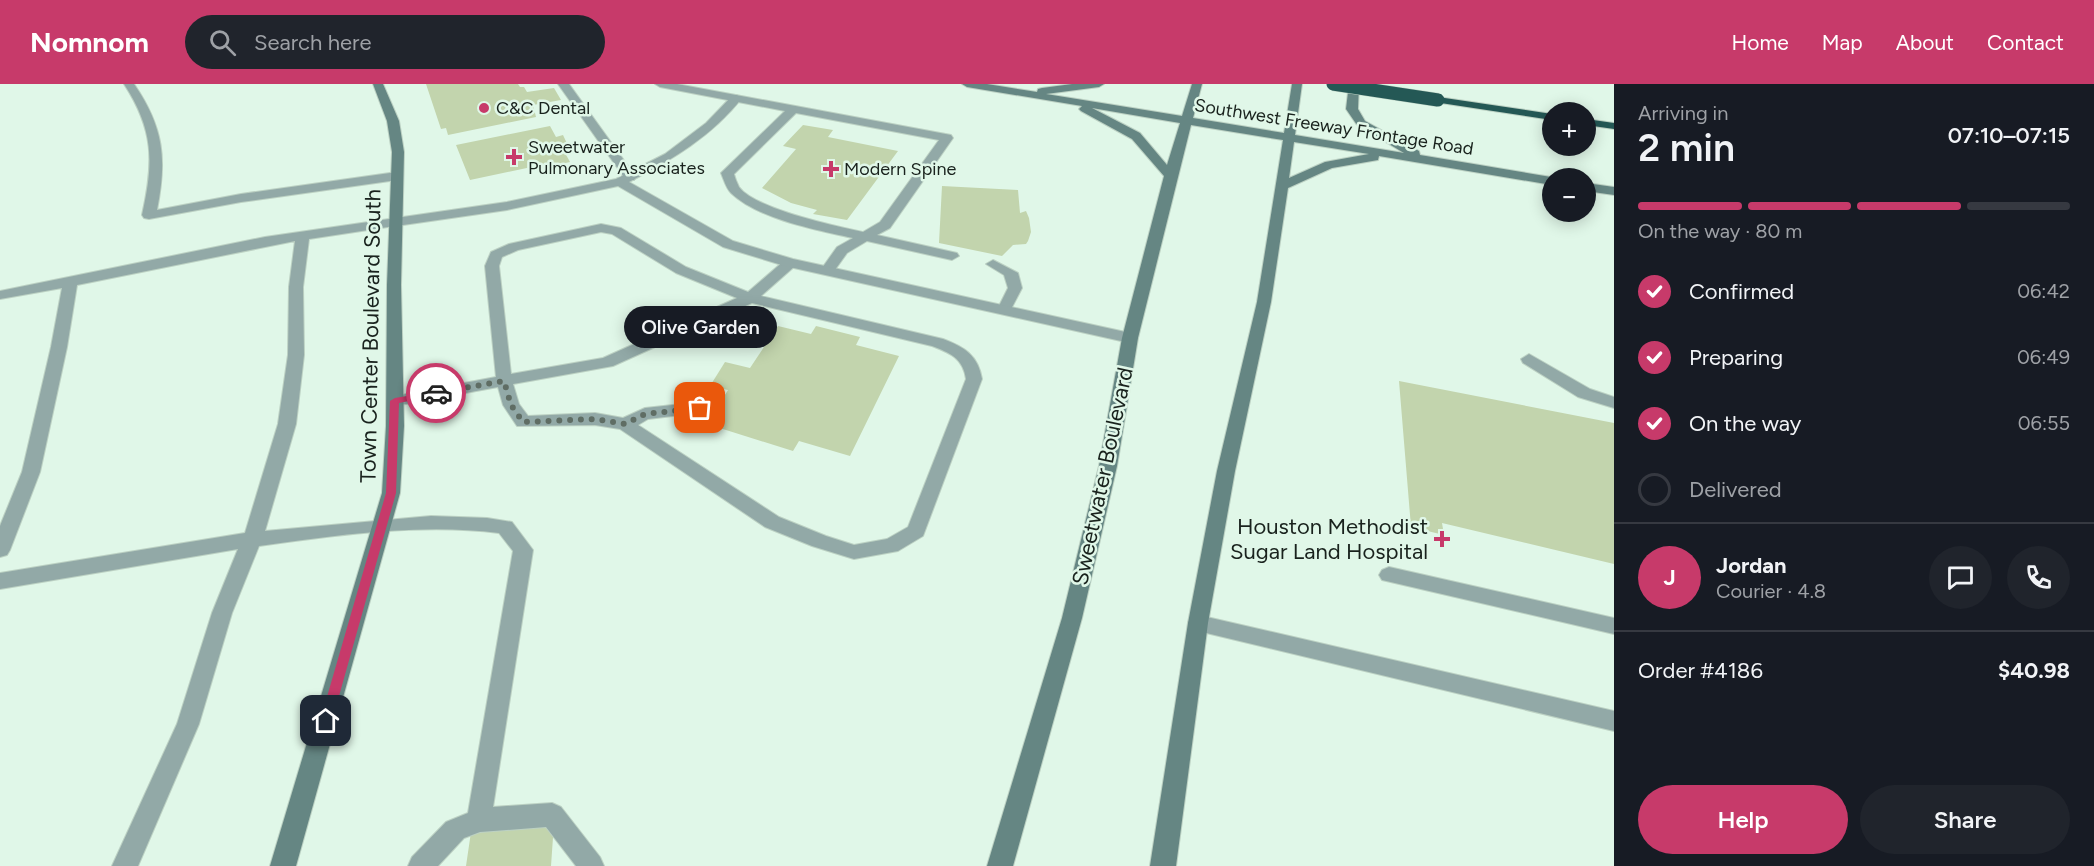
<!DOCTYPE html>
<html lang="en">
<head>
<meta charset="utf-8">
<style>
	:root { --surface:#171b24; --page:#20242c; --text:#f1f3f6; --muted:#9ea1a6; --line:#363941; --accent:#c73a6a }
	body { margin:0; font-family:Figtree,sans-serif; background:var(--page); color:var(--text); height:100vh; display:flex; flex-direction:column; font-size:22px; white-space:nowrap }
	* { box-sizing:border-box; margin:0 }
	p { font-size:20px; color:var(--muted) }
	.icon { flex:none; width:33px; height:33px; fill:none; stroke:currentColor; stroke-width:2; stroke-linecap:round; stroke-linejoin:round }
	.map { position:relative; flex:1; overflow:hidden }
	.sheet { display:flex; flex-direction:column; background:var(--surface); width:480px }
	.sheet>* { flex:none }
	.controls { position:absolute; left:1542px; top:18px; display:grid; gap:12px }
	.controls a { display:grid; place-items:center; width:54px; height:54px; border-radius:50%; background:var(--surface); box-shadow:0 3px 15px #0003; font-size:30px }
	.pin { position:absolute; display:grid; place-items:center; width:51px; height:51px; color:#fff; margin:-26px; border-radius:12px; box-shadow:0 3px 9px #0006 }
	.courier { position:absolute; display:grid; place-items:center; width:60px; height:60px; margin:-30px; border:4px solid #c73a6a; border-radius:50%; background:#fff; color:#222; box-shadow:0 2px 8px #0007 }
	.bubble { position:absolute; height:42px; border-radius:21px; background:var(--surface); box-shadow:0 3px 15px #0003; font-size:20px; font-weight:600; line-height:42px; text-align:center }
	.overview em { font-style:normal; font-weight:600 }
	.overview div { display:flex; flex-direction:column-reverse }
	.overview { display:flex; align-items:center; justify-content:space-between; height:102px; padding:0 24px }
	h1 { font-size:39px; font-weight:600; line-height:45px }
	.bar { display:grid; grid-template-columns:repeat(4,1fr); gap:9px 6px; align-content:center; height:72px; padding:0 24px }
	.bar i { height:8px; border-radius:4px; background:var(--line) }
	.bar .on { background:var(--accent) }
	.bar p { grid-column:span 4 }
	.line { display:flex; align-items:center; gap:15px; padding:0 24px; border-top:2px solid var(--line) }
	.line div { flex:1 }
	.round { display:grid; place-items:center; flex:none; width:63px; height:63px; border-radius:32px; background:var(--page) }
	ol { padding:0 24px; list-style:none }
	li { display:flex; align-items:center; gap:18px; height:66px }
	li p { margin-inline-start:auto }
	li .icon { padding:6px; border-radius:50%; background:var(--accent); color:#fff; stroke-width:4 }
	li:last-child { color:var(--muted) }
	li i { width:33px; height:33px; border:3px solid var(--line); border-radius:50% }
	.button { display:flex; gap:12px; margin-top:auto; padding:12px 24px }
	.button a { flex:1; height:69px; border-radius:36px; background:var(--accent); color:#fff; font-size:24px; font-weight:600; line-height:69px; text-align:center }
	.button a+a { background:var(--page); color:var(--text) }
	header { display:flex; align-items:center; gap:36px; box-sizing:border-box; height:84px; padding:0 30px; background:var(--accent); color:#fff }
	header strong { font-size:28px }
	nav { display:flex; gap:33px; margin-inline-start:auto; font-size:21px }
	.search { width:420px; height:54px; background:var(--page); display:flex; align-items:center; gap:15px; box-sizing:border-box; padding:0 21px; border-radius:33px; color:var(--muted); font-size:22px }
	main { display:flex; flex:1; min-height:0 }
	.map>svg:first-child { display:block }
</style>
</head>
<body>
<header>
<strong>Nomnom</strong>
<div class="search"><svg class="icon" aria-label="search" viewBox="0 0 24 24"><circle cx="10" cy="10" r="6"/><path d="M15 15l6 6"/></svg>Search here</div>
<nav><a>Home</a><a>Map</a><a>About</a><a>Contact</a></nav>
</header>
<main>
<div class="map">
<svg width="1614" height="782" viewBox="0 0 1614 782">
	<rect width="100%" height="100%" fill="#e0f7e8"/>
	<!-- building -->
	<path fill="#c2d4ad" d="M426,0H518L520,3H524L527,8L554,4L561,16L533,21L536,33L448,51L446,44L441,45Z
		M803,41L833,46L828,53L898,67L847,136L813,130L817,126L791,119L762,104L796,65L783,62Z
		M550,42L556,53L563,51L570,66L564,67L570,78L543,84L541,81L470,96L456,61Z
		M942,102L1018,106L1020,129L1026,127L1029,134L1031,148L1028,157L1026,160L1013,161L1002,172L939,159Z
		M778,242L811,250L816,242L860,253L856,261L899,272L850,372L799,357L793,367L707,340L728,306L710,302L725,278L750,284Z
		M1399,297L1614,339V480L1442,439L1444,451L1411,443Z
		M554,739L551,782H466L471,748Z"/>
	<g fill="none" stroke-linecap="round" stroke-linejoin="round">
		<!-- lane casing -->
		<g stroke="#bcd1c3" stroke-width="2">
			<path id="lane" d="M124,0H134C164,44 167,75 157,126L241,110L397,88L403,92L397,96L241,118L149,135L144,134L142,131C154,78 154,46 124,0Z
				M558,0H569L636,93L634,96H626Z
				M655,0H677L951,51L953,54L890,144L877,151L957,169L959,172L952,176L867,157L847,169L832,190H822L820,187L837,163L853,154C817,146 758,135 731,109C726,104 724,96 721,89L785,27L660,3ZM796,29L939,56L880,138L863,148C835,142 755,125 739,103C737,99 735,94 734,90Z
				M396,134L401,135L403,138L401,141L309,155L303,203L304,271L296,340L265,447L431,432L487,434L512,438L533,466L493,723L552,719L561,723L600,773L604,782H576L546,743L480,748L464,754L438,782H408L412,773L446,738L468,729L513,467L499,449C421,439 337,451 259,462L232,529L199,640L138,782H112L177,640L212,529L238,465L0,505V489L245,449L278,340L288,271L289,203L295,157L77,201L67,263L40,388L10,466L7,471L0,473V442L22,388L51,263L62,204L0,215V207L265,153Z
				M601,140L621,144L686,183L748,208L785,176H795L797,179L795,182L761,212L943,255C964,263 978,271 982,295L923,452L898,467L854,475L812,462L765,443L620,345L595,341L517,342L503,321L498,303L395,322L389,321L387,317L389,313L395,312L496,293L485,182L491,168L509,160ZM601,148L612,150L676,189L737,214L603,274L511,290L499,182L502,173L518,166ZM752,219L932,262C950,269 963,274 966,295L908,443L887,455L854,461L826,452L779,433L638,341L648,335L706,328L708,324L706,320L700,318L645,324L623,334L595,329L528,332L519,320L513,300L613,282Z
				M993,176L1018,189L1022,204L1009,229L1004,230L997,226L1008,204L1004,191L986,180Z
				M1529,270L1590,305L1614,313V324L1578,313L1523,279L1521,275Z
				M1389,483L1614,534V550L1382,496L1379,491L1382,486Z
				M1198,531L1614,627V647L1198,547L1191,545L1188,539L1191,533Z"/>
		</g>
		<!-- street casing -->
		<g stroke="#bcd1c3" stroke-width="2">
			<path id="street" d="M736,11L742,14C712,52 672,76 629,98L733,157L793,175L1130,249L1138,254L1130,259L785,182L723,163L618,102L507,126L396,142L389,138L396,134L507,118L616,95L665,70L706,39L732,12Z"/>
		</g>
		<!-- secondary casing -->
		<g stroke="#bcd1c3" stroke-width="2">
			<path id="secondary" d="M373,0H383L399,37L404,68L401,201L404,342L400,409L296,782H270L382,409L386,342L387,201L392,68L387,37Z
				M962,0H987L1037,8L1038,5L1042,4L1072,0H1104L1099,3L1046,10L1182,32L1192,0H1202L1193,34L1284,49L1292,0H1302L1295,51L1404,69L1357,41L1346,25L1349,0H1359L1358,25L1365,37L1419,67L1420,71L1557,94H1552V101L1379,72L1378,76L1332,84L1288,104L1271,218L1235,387L1208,539L1176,782H1150L1188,539L1217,387L1257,218L1283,56L1191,41L1138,254L1117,382L1082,534L1013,782H987L1062,534L1099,382L1122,254L1164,92L1132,55L1081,27L1079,25L1082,22L967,3ZM1092,24L1180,39L1167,81L1140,49ZM1294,58L1369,70L1325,78L1289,94Z
				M1586,99L1614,103V111L1586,107Z"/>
		</g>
		<!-- highway casing -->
		<g stroke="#bcd1c3" stroke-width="2">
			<path id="highway" d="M1438,13L1552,30V36L1434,18V14Z
				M1586,35L1614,39V45L1586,41Z"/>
		</g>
		<!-- lane -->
		<use href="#lane" fill="#92a9a7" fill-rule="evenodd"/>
		<!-- street -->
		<use href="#street" fill="#92a9a7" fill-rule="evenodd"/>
		<!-- secondary -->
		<use href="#secondary" fill="#658683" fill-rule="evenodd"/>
		<!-- highway -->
		<use href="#highway" fill="#245855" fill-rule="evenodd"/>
		<!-- highway-bridge casing -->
		<g stroke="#bcd1c3" stroke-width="14" stroke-linecap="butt">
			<path id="highway-bridge" d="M1333,0L1438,16"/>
		</g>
		<!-- highway-bridge -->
		<use href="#highway-bridge" stroke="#245855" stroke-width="13"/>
	</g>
	<!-- route -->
	<path fill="#c73a6a" d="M436,307L441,309L439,311L399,319L396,409L332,637L326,642L320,637L386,409L390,317L395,314Z"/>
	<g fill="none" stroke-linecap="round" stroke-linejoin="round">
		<!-- done -->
		<path stroke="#5f6d64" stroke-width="6" stroke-dasharray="0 10.8" d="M436,309L504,297L511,321L523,338L595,335L625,340L645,330L700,324"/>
	</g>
	<!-- markers -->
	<g fill="#c73a6a" stroke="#e0f7e8" stroke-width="2">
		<circle cx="484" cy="24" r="6"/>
		<path d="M511 64h6v6h6v6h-6v6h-6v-6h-6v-6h6z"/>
		<path d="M828 76h6v6h6v6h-6v6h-6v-6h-6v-6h6z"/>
		<path d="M1439 446h6v6h6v6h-6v6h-6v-6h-6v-6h6z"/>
	</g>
	<g text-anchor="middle" stroke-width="5" stroke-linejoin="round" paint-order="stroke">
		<!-- far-poi labels -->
		<g font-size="18" fill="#19221d" stroke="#e0f7e8" text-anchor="start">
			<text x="496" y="30">C&amp;C Dental</text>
			<text x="528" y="69">Sweetwater<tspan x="528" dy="21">Pulmonary Associates</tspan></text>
			<text x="844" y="91">Modern Spine</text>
		</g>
		<!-- far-street labels -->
		<g font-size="18" fill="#19221d" stroke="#e0f7e8">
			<text transform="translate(1334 43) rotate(9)" y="6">Southwest Freeway Frontage Road</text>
		</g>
		<!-- street labels -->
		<g font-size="22" fill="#19221d" stroke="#e0f7e8">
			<text transform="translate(370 252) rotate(-89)" y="8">Town Center Boulevard South</text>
			<text transform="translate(1102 392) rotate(-78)" y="8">Sweetwater Boulevard</text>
		</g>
		<!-- poi labels -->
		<g font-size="22" fill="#19221d" stroke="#e0f7e8" text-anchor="end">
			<text x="1428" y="450">Houston Methodist<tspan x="1428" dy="25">Sugar Land Hospital</tspan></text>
		</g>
	</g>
</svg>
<div class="controls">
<a>+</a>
<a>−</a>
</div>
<div class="pin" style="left:700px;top:324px;background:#ea580c"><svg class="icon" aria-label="bag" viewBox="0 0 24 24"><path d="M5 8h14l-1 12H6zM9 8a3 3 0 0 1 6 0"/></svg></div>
<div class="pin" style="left:326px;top:637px;background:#1f2937"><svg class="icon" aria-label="home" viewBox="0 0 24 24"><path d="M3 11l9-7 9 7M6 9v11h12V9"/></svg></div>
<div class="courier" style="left:436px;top:309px"><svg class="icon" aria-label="car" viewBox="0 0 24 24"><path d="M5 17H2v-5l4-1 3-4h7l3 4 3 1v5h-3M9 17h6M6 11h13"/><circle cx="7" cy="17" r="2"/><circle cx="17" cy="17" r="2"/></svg></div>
<div class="bubble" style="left:624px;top:222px;width:153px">Olive Garden</div>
</div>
<section class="sheet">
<div class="overview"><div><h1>2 min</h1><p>Arriving in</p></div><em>07:10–07:15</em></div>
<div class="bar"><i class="on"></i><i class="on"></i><i class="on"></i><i></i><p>On the way · 80 m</p></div>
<ol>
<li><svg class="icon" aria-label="check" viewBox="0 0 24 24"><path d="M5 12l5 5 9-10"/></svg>Confirmed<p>06:42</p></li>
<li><svg class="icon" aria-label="check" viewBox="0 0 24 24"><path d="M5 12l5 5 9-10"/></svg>Preparing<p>06:49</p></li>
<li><svg class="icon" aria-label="check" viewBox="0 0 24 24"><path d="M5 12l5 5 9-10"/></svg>On the way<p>06:55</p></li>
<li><i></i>Delivered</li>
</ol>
<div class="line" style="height:108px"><b class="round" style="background:var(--accent);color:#fff">J</b><div><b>Jordan</b><p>Courier · 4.8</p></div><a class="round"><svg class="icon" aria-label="chat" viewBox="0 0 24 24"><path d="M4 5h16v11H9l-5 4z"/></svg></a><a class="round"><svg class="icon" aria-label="phone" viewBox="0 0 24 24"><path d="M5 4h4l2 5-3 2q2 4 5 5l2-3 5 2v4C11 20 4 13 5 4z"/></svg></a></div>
<div class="line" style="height:78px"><div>Order #4186</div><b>$40.98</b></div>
<div class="button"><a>Help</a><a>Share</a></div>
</section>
</main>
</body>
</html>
